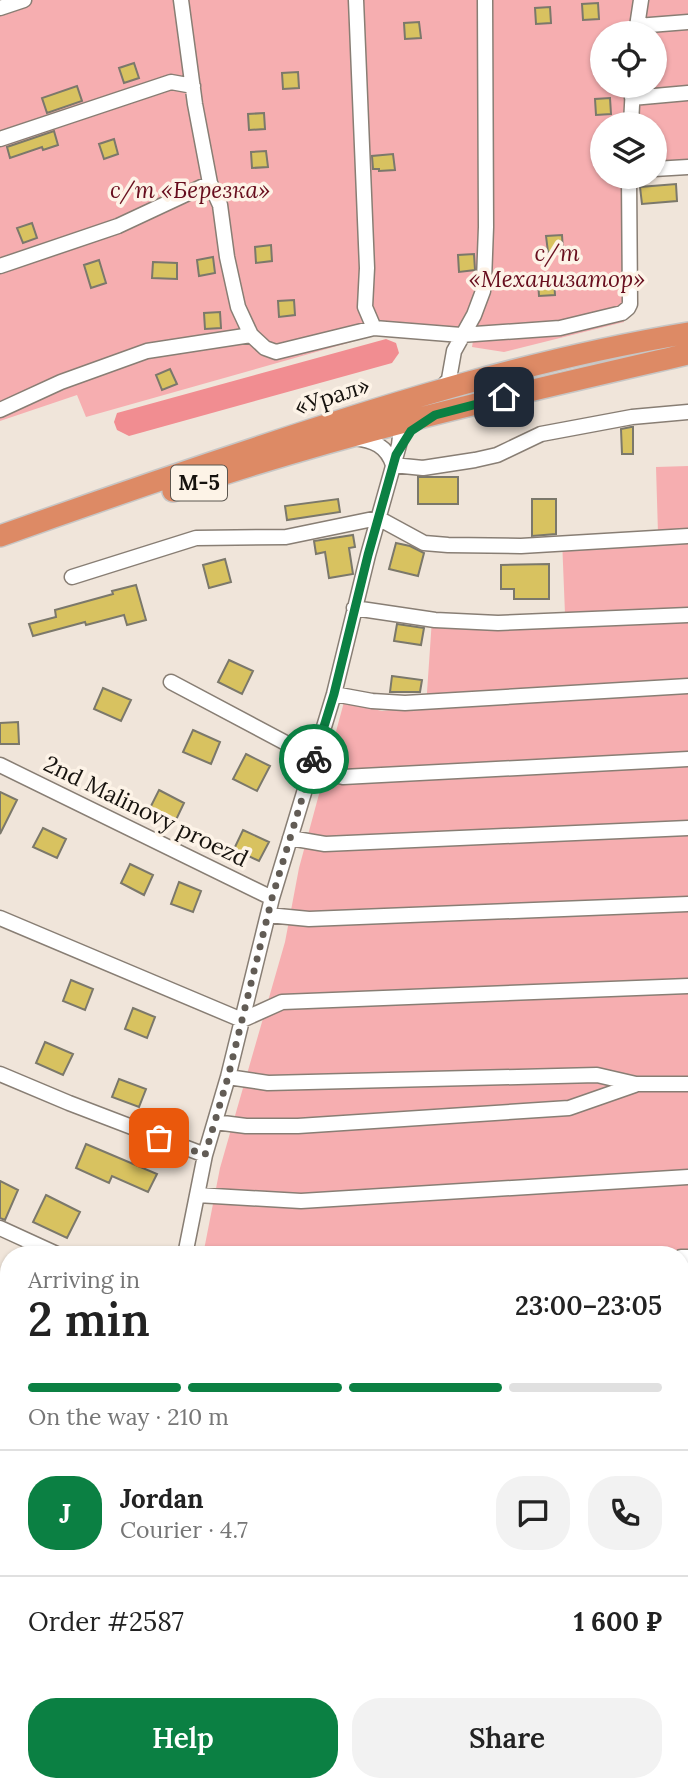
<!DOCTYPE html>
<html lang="en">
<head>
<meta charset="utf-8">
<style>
	:root { --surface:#fff; --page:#f2f2f2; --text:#222; --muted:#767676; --line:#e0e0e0; --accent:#0b8043 }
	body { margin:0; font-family:Lora,serif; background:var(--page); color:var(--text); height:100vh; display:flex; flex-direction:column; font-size:26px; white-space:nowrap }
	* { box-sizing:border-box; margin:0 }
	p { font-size:23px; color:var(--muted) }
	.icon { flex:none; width:38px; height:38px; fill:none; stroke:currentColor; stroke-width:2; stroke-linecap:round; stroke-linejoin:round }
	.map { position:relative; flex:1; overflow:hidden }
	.details { position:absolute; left:0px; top:1246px; width:690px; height:546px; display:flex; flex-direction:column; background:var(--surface); border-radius:28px 28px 0 0; box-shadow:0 2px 5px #0004 }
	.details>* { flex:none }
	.buttons { position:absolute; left:590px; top:21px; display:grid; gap:14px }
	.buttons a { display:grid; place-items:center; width:77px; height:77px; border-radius:50%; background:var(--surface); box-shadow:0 2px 5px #0004; font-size:35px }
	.pin { position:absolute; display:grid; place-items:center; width:60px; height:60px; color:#fff; margin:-30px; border-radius:14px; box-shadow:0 4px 10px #0006 }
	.courier { position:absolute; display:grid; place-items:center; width:70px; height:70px; margin:-35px; border:5px solid #0b8043; border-radius:50%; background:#fff; color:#222; box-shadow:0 2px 9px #0007 }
	.overview em { font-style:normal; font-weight:600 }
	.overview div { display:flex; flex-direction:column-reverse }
	.overview { display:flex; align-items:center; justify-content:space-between; height:119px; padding:0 28px }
	h1 { font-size:46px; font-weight:600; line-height:52px }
	.bar { display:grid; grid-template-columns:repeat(4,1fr); gap:10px 7px; align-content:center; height:84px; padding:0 28px }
	.bar i { height:9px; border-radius:5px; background:var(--line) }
	.bar .active { background:var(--accent) }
	.bar p { grid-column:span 4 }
	.line { display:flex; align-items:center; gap:18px; padding:0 28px; border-top:2px solid var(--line) }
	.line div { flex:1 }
	.round { display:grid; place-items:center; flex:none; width:74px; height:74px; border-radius:28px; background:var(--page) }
	.cta { display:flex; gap:14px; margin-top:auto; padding:14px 28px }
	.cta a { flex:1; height:80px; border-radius:28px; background:var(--accent); color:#fff; font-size:28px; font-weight:600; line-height:80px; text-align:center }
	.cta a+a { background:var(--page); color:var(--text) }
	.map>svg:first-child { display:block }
</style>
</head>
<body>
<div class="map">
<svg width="688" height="1792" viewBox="0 0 688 1792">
	<rect width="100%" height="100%" fill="#f0e5da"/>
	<!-- green -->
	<path fill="#f6aeb0" d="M0,0H480V284L457,339L376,335L86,417L77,395L0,421Z
		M491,0H636L633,33H602V86H630L628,124H602V177H625L624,322L504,352L472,347L475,329L485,302Z
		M643,0H688V172L655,174L654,124H635L637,86H654V33H640Z
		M688,466V1792H99L101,1783H681V1255H203L220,1168L285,942L299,868L344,702L382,711L426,707L432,619L565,614L562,539L658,533L656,467Z"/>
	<!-- forest -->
	<path fill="#f18d91" d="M386,339L396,343L399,353L392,363L129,436L117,430L114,422L117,413Z"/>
	<!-- building -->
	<path fill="#d8c260" stroke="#7b786b" stroke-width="2" d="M598,3L599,19L583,20L582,4Z
		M550,7L551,23L536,24L535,8Z
		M419,22L421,38L405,39L404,23Z
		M134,63L139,78L124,83L119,68Z
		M298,72L299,88L283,89L282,73Z
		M77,86L82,101L47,113L42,98Z
		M610,98L611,114L596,115L595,99Z
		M264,113L265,129L249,130L248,114Z
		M54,131L58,145L43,150L42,147L10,158L7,147Z
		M114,139L118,154L104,159L99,144Z
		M266,151L268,167L252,168L251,152Z
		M393,154L395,170L379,171V169H373L372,156Z
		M676,184L677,201L642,204L640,187Z
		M32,223L37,238L23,243L17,228Z
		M562,235L563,251L548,252L546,236Z
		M271,245L272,261L256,263L255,247Z
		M474,254L475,270L459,272L458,255Z
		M213,257L215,273L199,276L197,260Z
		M99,260L106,283L91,288L84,265Z
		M153,262L177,263V279L152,278Z
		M554,279L555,295L539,296L538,280Z
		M294,300L295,315L279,317L278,301Z
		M220,312L221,328L205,329L204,313Z
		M170,369L177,384L162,390L156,375Z
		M631,427H633V454H622L621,429Z
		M418,477H458V504H418Z
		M338,499L340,512L287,520L285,506Z
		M532,499H556V534L532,536Z
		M353,535L355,547L349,548L353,574L329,578L325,552L316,554L314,541Z
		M396,543L410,546L424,553L418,576L389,569Z
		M225,559L231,582L209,588L203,565Z
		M549,564V599H514V589H501V565Z
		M136,585L146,620L127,625L124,615L86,625L85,622L33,636L29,624L56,617L55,610L113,594L112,591Z
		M397,624L424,628L421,645L394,641Z
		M229,660L253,671L242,694L218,682Z
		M392,676L422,680L420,692H390Z
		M103,688L131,700L121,721L94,709Z
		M18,722L19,744H0V723Z
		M193,730L220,742L211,764L183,752Z
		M246,754L270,766L257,791L233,779Z
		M159,790L184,803L175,822L149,810Z
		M0,792L17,800L0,834Z
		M43,828L66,839L57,858L33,847Z
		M243,830L269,842L259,861L234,849Z
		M130,864L153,875L144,895L121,883Z
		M179,882L201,891L193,912L171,904Z
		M71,980L93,989L85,1010L63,1001Z
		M133,1008L155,1017L147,1038L125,1029Z
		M45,1042L73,1054L63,1075L36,1063Z
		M119,1079L146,1089L139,1107L112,1097Z
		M86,1144L157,1174L148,1192L112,1176L109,1183L76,1168Z
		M0,1181L18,1190L5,1220L0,1218Z
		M46,1195L80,1212L67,1238L33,1222Z"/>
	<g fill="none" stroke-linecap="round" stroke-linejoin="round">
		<!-- minor casing -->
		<g stroke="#887e74" stroke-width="17">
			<path id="minor" d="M181,0L195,104L210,183L220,205L227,257L238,307L251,335
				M356,0L367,268L365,307L374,328
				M0,8L24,0
				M637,26L688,22
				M636,33L641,0
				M632,98L688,93
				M631,124L633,86
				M0,139L171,82L193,86
				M654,169L688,167
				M0,266L118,226L210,183
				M441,389L449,379L454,351L474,315L483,291L484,281L486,227L485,0
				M0,410L61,382L147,351L251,335L265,348L276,352L374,328L461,335L560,328L622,313L628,308L630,304L629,177
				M354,438C373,440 387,446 393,465L423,468L475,460L497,455L541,434L632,417L688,412
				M72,577L196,538L286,537L378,518L424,543L448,545L521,546L688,536
				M354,608L435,620L498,623L688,615
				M171,682L314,758
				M334,694L372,701L405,703L688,686
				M0,765L272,898
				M311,769L343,777L688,759
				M290,838L325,844L688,828
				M268,915L309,919L688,904
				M0,918L242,1020L282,1002L688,986
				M0,1074L69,1103L205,1155
				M228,1077L268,1083L597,1075L636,1084H688
				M215,1122L246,1126H298L569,1108L635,1085
				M197,1195L301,1201L688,1177
				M0,1228L59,1255
				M185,1255L205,1155L228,1077L272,898L334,694L368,555L399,445L401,428L399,418
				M681,1257H688
				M0,1385L9,1389
				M681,1403L688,1402
				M681,1519L688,1518
				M0,1534L9,1538
				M0,1690L9,1693
				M681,1764H688
				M84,1792L86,1783
				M221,1792L237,1788L327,1783"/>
		</g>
		<!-- highway casing -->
		<g stroke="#c7c6c5" stroke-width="24">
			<path id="highway" d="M173,491C341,433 515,394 688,354
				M0,536C87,505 174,475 262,446C400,400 543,357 688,333"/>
		</g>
		<!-- minor -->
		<use href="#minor" stroke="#fff" stroke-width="14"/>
		<!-- highway -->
		<use href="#highway" stroke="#dd8a65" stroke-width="21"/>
	</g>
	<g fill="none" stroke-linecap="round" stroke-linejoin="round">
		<!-- done -->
		<path stroke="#625c55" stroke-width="7" stroke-dasharray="0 12.6" d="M159,1138L205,1155L228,1077L272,898L314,759"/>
		<!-- route -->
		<path stroke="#0b8043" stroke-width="9" d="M314,759L334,694L368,555L396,455L411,431L435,415L504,397"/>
	</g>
	<g text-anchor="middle" stroke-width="7" stroke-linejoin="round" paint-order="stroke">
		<!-- shield labels -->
		<rect fill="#fdf3e7" stroke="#5b564f" stroke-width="2" x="171" y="465.5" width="56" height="35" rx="5"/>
		<g font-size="21" font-weight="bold" fill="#16120e">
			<text x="199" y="490">М-5</text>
		</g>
		<!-- park labels -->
		<g font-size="23" font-style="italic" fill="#670d1d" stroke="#fdf3e7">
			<text x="190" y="198">с/т «Березка»</text>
			<text x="557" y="261">с/т<tspan x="557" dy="26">«Механизатор»</tspan></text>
		</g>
		<!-- street labels -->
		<g font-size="23" fill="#16120e" stroke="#fdf3e7">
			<text transform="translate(332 396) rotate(-18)" y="8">«Урал»</text>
			<text transform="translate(146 811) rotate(26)" y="8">2nd Malinovy proezd</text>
		</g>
	</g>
</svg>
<div class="buttons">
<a><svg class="icon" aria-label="locate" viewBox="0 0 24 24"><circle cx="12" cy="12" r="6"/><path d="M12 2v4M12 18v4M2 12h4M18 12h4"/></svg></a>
<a><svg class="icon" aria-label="layers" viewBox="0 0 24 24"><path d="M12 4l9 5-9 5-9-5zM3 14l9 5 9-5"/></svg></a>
</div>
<div class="pin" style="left:159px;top:1138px;background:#ea580c"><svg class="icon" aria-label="bag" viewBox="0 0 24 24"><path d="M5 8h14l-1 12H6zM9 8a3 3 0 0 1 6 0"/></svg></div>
<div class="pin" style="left:504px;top:397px;background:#1f2937"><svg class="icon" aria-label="home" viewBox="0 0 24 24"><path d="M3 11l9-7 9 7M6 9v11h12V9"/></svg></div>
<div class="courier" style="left:314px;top:759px"><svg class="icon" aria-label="bike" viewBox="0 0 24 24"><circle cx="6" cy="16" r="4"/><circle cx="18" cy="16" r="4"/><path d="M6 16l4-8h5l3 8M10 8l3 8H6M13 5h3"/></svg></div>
<section class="details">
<div class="overview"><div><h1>2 min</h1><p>Arriving in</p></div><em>23:00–23:05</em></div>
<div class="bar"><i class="active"></i><i class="active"></i><i class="active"></i><i></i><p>On the way · 210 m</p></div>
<div class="line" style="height:126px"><b class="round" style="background:var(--accent);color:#fff">J</b><div><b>Jordan</b><p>Courier · 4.7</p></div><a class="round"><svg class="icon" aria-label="chat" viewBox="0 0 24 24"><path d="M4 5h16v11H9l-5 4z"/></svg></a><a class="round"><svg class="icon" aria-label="phone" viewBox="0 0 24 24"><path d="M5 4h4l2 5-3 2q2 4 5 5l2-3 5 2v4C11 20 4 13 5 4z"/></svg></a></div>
<div class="line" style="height:91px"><div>Order #2587</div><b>1 600 ₽</b></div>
<div class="cta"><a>Help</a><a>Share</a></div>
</section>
</div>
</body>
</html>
